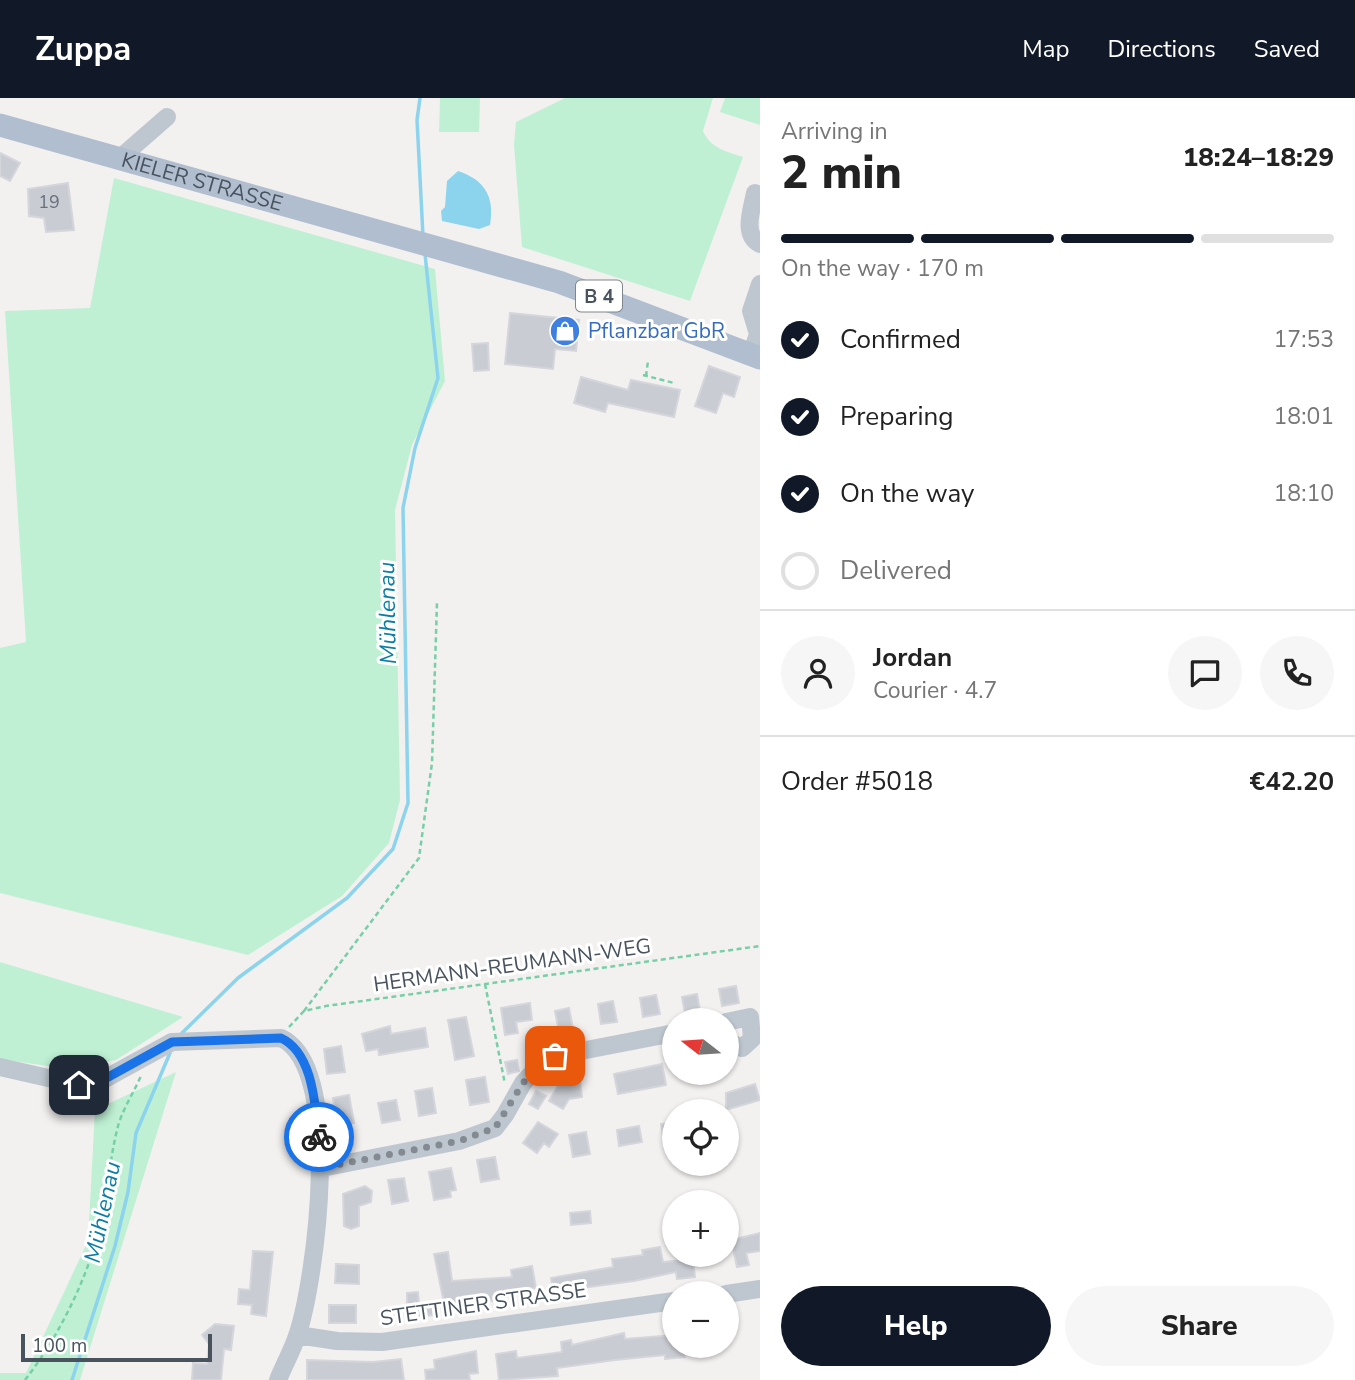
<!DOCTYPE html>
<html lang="en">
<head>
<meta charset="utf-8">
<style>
	:root { --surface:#fff; --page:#f6f6f6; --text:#222; --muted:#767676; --line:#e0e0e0; --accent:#111827 }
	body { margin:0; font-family:"Nunito Sans",sans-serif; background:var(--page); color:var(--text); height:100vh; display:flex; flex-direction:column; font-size:26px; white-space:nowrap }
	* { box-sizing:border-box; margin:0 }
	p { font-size:23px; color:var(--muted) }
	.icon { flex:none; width:38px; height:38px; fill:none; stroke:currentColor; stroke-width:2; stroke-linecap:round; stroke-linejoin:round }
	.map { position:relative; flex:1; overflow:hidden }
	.panel { display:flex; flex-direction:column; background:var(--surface); width:595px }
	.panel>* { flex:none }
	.needle { width:46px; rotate:287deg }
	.fabs { position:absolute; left:662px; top:910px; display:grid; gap:14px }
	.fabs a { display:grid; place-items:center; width:77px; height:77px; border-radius:50%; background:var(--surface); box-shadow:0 2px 5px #0004; font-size:35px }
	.scale { position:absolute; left:21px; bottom:18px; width:191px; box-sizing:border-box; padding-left:7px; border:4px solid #48535e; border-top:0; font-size:19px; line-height:24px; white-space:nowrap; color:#48535e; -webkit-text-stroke:5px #fff; paint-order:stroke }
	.pin { position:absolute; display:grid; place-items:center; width:60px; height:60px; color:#fff; margin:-30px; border-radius:14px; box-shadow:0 4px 10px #0006 }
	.courier { position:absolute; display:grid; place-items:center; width:70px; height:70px; margin:-35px; border:5px solid #1a73e8; border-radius:50%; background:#fff; color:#222; box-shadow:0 2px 9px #0007 }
	.overview em { font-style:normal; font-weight:800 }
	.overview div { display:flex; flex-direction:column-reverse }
	.overview { display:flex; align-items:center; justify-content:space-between; height:119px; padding:0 21px }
	h1 { font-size:46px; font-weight:800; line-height:52px }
	.bar { display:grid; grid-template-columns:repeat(4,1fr); gap:10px 7px; align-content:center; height:84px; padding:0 21px }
	.bar i { height:9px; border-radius:5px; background:var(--line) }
	.bar .selected { background:var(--accent) }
	.bar p { grid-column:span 4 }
	.line { display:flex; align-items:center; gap:18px; padding:0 21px; border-top:2px solid var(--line) }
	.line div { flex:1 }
	.round { display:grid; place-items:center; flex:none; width:74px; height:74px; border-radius:37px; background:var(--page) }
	ol { padding:0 21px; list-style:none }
	li { display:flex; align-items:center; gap:21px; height:77px }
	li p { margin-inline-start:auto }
	li .icon { padding:7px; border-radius:50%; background:var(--accent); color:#fff; stroke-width:4 }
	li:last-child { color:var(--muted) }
	li i { width:38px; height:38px; border:4px solid var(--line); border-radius:50% }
	.action { display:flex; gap:14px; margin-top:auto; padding:14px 21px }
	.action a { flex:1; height:80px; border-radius:42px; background:var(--accent); color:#fff; font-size:28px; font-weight:800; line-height:80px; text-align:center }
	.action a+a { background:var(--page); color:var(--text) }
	header { display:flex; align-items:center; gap:42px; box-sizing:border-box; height:98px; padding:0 35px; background:var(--accent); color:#fff }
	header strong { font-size:33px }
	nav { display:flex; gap:38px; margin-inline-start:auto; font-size:24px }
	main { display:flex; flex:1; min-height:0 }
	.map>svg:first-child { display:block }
</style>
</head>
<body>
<header>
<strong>Zuppa</strong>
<nav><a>Map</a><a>Directions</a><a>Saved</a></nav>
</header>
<main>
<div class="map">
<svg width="760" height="1282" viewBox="0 0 760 1282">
	<rect width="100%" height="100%" fill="#f3f0f0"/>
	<!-- green -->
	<path fill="#bff0d4" d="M440,0H480L479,34H439Z
		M565,0H713L703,33C711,51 726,53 743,59L690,203L522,149L514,47L516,24Z
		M725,0H760V27L720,14Z
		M114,80L435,171L445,283L412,347L395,412L400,702L389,745L342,798L248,857L0,795V550L26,544L5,213L90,210Z
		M0,864L183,919L116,962L68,971L0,961Z
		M176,974L80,1282H0V1275H26L88,1143L95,1012Z"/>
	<!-- water -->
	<path fill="#8cd4ed" d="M458,73C485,82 495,99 490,127L479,131L442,123L441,113L445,109L447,83Z"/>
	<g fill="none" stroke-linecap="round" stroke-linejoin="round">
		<!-- stream -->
		<path stroke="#8cd4ed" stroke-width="3.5" d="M420,0L417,22L423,138
			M182,935L238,880L347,800L393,751L408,705L403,410L415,350L438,280L425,156
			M72,1282L115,1148L128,1094L136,1035L170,955"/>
	</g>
	<!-- building -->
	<path fill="#caccd3" stroke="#d4d6dc" stroke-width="2" d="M0,55L20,65L10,83L0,78Z
		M68,85L74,132L46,134L44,120L29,118L28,91Z
		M510,215L579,222L576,253L555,251L553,271L505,266Z
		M488,245L489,272L474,273L472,246Z
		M709,268L740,279L734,299L723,295L716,315L695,308Z
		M581,279L628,292L631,282L680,292L674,319L608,305L605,314L574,305Z
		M736,888L739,905L722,908L719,891Z
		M697,896L700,913L685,916L682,899Z
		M656,897L660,916L643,919L640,900Z
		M613,903L617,924L601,926L598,906Z
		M530,905L532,922L516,924L518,935L505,937L501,910Z
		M569,910L573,931L559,934L555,913Z
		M466,919L474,958L455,962L448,922Z
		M390,928L391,936L425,930L428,949L379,957L378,951L366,953L362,936Z
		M341,948L345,974L327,976L324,951Z
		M517,962L519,973L508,976L505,964Z
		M662,966L666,987L618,996L614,976Z
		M485,979L489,1004L470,1007L466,982Z
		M580,982L582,999L569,1001L563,1011L549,1003L559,986Z
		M755,986L760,1002L726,1012V995Z
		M432,990L436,1015L419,1018L415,993Z
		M536,993L546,998L538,1011L529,1006Z
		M349,997L354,1025L338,1028L333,1000Z
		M396,1002L400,1022L382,1025L378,1005Z
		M538,1024L558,1036L549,1049L544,1045L537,1055L523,1045Z
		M674,1024V1042L664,1044L661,1026Z
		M639,1028L642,1044L619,1048L617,1032Z
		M586,1034L590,1056L573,1059L569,1037Z
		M495,1059L499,1081L481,1084L477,1062Z
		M451,1070L456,1092L450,1093L451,1099L434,1102L429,1074Z
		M404,1080L408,1103L392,1106L388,1082Z
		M365,1088L372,1093L371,1104L359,1108V1128L351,1131L344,1128L343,1096Z
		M590,1113L591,1125L571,1127L570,1115Z
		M760,1135V1153L746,1155L749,1167L737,1169L731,1142Z
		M660,1149L663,1164L693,1161L695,1179L677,1181L676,1174L634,1183L553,1194L551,1180L613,1169L612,1161L643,1157L642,1152Z
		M253,1153L273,1154L266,1218L251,1216L252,1207L238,1206L239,1191L250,1192Z
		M448,1154L452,1183L512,1179L511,1172L532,1168L536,1190L500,1196V1202L445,1210L434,1156Z
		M336,1166L359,1167V1186L335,1185Z
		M418,1194L419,1206L433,1204L434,1217L407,1220V1195Z
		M329,1207H356V1225H329Z
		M215,1226L234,1228L231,1252L224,1251L221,1282H192L193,1265L207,1266L209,1246L202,1237Z
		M624,1235L625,1241L674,1237V1248H683L685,1259L665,1261V1257L615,1262L557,1270L558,1278L499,1282L496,1256L516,1253L517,1260L562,1254L561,1244L571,1242L572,1247Z
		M476,1253L478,1275L469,1276L470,1282H426L425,1272L435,1271L434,1262Z
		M401,1261L404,1282H307V1262L373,1264Z"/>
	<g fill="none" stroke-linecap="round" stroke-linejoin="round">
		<!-- path -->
		<path stroke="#77cfa7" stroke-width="2.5" stroke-dasharray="5 3.5" stroke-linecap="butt" d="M643,277L674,285
			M646,278L648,263
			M485,886L505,986
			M304,913L419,760L432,665L437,504
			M289,929L304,913L326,908L760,848
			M25,1282C56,1242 81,1193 96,1144C107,1107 108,1069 117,1032C121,1014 133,996 141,978"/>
		<!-- minor -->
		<path stroke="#bec7cf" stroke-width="18" d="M120,60L167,19
			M755,95C752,111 742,137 760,146
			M751,257L758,236L751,213L760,186
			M726,924L750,919L752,941L742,950L726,943
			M0,969L79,987L101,983L172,944L281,940C344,969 316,1182 297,1238C292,1253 284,1267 278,1282
			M322,1070L459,1043L495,1030L505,1017L523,985L539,968L555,958L674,935
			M726,1196L760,1191
			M298,1237L337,1243L382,1244L674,1203"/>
		<!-- major -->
		<path stroke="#b0becf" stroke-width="23" id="s1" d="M0,27L559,184L760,260"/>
	</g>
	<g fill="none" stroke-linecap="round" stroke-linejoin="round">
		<!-- done -->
		<path stroke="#848a91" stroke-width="7" stroke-dasharray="0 12.6" d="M319,1039L321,1070L459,1043L495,1030L523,985L539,968L555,958"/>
		<!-- route -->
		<path stroke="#1a73e8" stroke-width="9" d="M79,987L101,983L172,944L281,940C313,955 315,1007 319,1039"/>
	</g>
	<!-- icons -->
	<defs>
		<g id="shop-disc" transform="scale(1.575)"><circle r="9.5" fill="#3f7fe0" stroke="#fff"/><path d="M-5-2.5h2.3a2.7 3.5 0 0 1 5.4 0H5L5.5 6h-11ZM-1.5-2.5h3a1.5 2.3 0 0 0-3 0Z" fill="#fff"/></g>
	</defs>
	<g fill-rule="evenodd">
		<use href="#shop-disc" x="565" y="233"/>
	</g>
	<g text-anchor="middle" stroke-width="6" stroke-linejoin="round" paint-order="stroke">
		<!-- number labels -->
		<g font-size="18" fill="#68717b">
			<text x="49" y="110">19</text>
		</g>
		<!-- shield labels -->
		<rect fill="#fff" stroke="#7f878e" stroke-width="2" x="576" y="182.5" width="46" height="31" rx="5"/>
		<g font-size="19" font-weight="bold" fill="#48535e">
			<text x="599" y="205">B 4</text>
		</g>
		<!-- street labels -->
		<g font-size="21" fill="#48535e" stroke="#fff">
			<text dy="7" stroke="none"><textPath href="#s1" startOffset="210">KIELER STRASSE</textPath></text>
			<text transform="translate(512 867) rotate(-8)" y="7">HERMANN-REUMANN-WEG</text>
			<text transform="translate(483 1206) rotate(-8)" y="7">STETTINER STRASSE</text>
		</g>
		<!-- shop labels -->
		<g font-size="21" fill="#366cbe" stroke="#fff" text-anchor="start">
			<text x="588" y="240">Pflanzbar GbR</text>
		</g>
		<!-- water labels -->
		<g font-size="23" font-style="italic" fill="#0b7ea6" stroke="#fff">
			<text transform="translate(387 515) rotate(-91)" y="8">Mühlenau</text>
			<text transform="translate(102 1114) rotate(-78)" y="8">Mühlenau</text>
		</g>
	</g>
</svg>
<div class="fabs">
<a><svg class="needle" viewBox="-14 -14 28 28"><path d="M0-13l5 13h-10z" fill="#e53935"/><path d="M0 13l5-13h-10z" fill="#767676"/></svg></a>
<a><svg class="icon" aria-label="locate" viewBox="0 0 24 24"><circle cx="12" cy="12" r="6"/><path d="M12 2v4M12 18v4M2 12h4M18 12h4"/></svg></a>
<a>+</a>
<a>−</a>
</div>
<div class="scale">100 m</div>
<div class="pin" style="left:555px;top:958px;background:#ea580c"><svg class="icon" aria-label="bag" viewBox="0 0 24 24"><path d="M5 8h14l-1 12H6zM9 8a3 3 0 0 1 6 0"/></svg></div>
<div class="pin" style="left:79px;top:987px;background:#1f2937"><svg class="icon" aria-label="home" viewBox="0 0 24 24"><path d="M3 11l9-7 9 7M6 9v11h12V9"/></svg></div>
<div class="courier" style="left:319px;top:1039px"><svg class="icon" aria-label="bike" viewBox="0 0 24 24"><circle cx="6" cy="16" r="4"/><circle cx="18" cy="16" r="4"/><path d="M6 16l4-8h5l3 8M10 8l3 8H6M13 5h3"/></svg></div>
</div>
<section class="panel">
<div class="overview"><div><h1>2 min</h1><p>Arriving in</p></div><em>18:24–18:29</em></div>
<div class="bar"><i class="selected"></i><i class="selected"></i><i class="selected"></i><i></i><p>On the way · 170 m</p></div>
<ol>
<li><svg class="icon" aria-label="check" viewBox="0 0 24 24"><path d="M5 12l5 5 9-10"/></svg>Confirmed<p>17:53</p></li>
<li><svg class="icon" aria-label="check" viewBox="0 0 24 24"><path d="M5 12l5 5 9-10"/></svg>Preparing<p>18:01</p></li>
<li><svg class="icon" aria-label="check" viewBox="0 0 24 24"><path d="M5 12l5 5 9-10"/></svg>On the way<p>18:10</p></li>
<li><i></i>Delivered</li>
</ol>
<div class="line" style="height:126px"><a class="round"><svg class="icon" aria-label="person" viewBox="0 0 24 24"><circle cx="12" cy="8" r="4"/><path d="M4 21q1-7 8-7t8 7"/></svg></a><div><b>Jordan</b><p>Courier · 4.7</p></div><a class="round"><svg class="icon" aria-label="chat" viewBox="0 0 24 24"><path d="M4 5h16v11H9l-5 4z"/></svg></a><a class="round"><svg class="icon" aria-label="phone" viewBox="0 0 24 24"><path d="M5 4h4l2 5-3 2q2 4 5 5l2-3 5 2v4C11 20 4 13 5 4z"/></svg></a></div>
<div class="line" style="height:91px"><div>Order #5018</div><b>€42.20</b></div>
<div class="action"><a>Help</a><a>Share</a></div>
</section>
</main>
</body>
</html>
